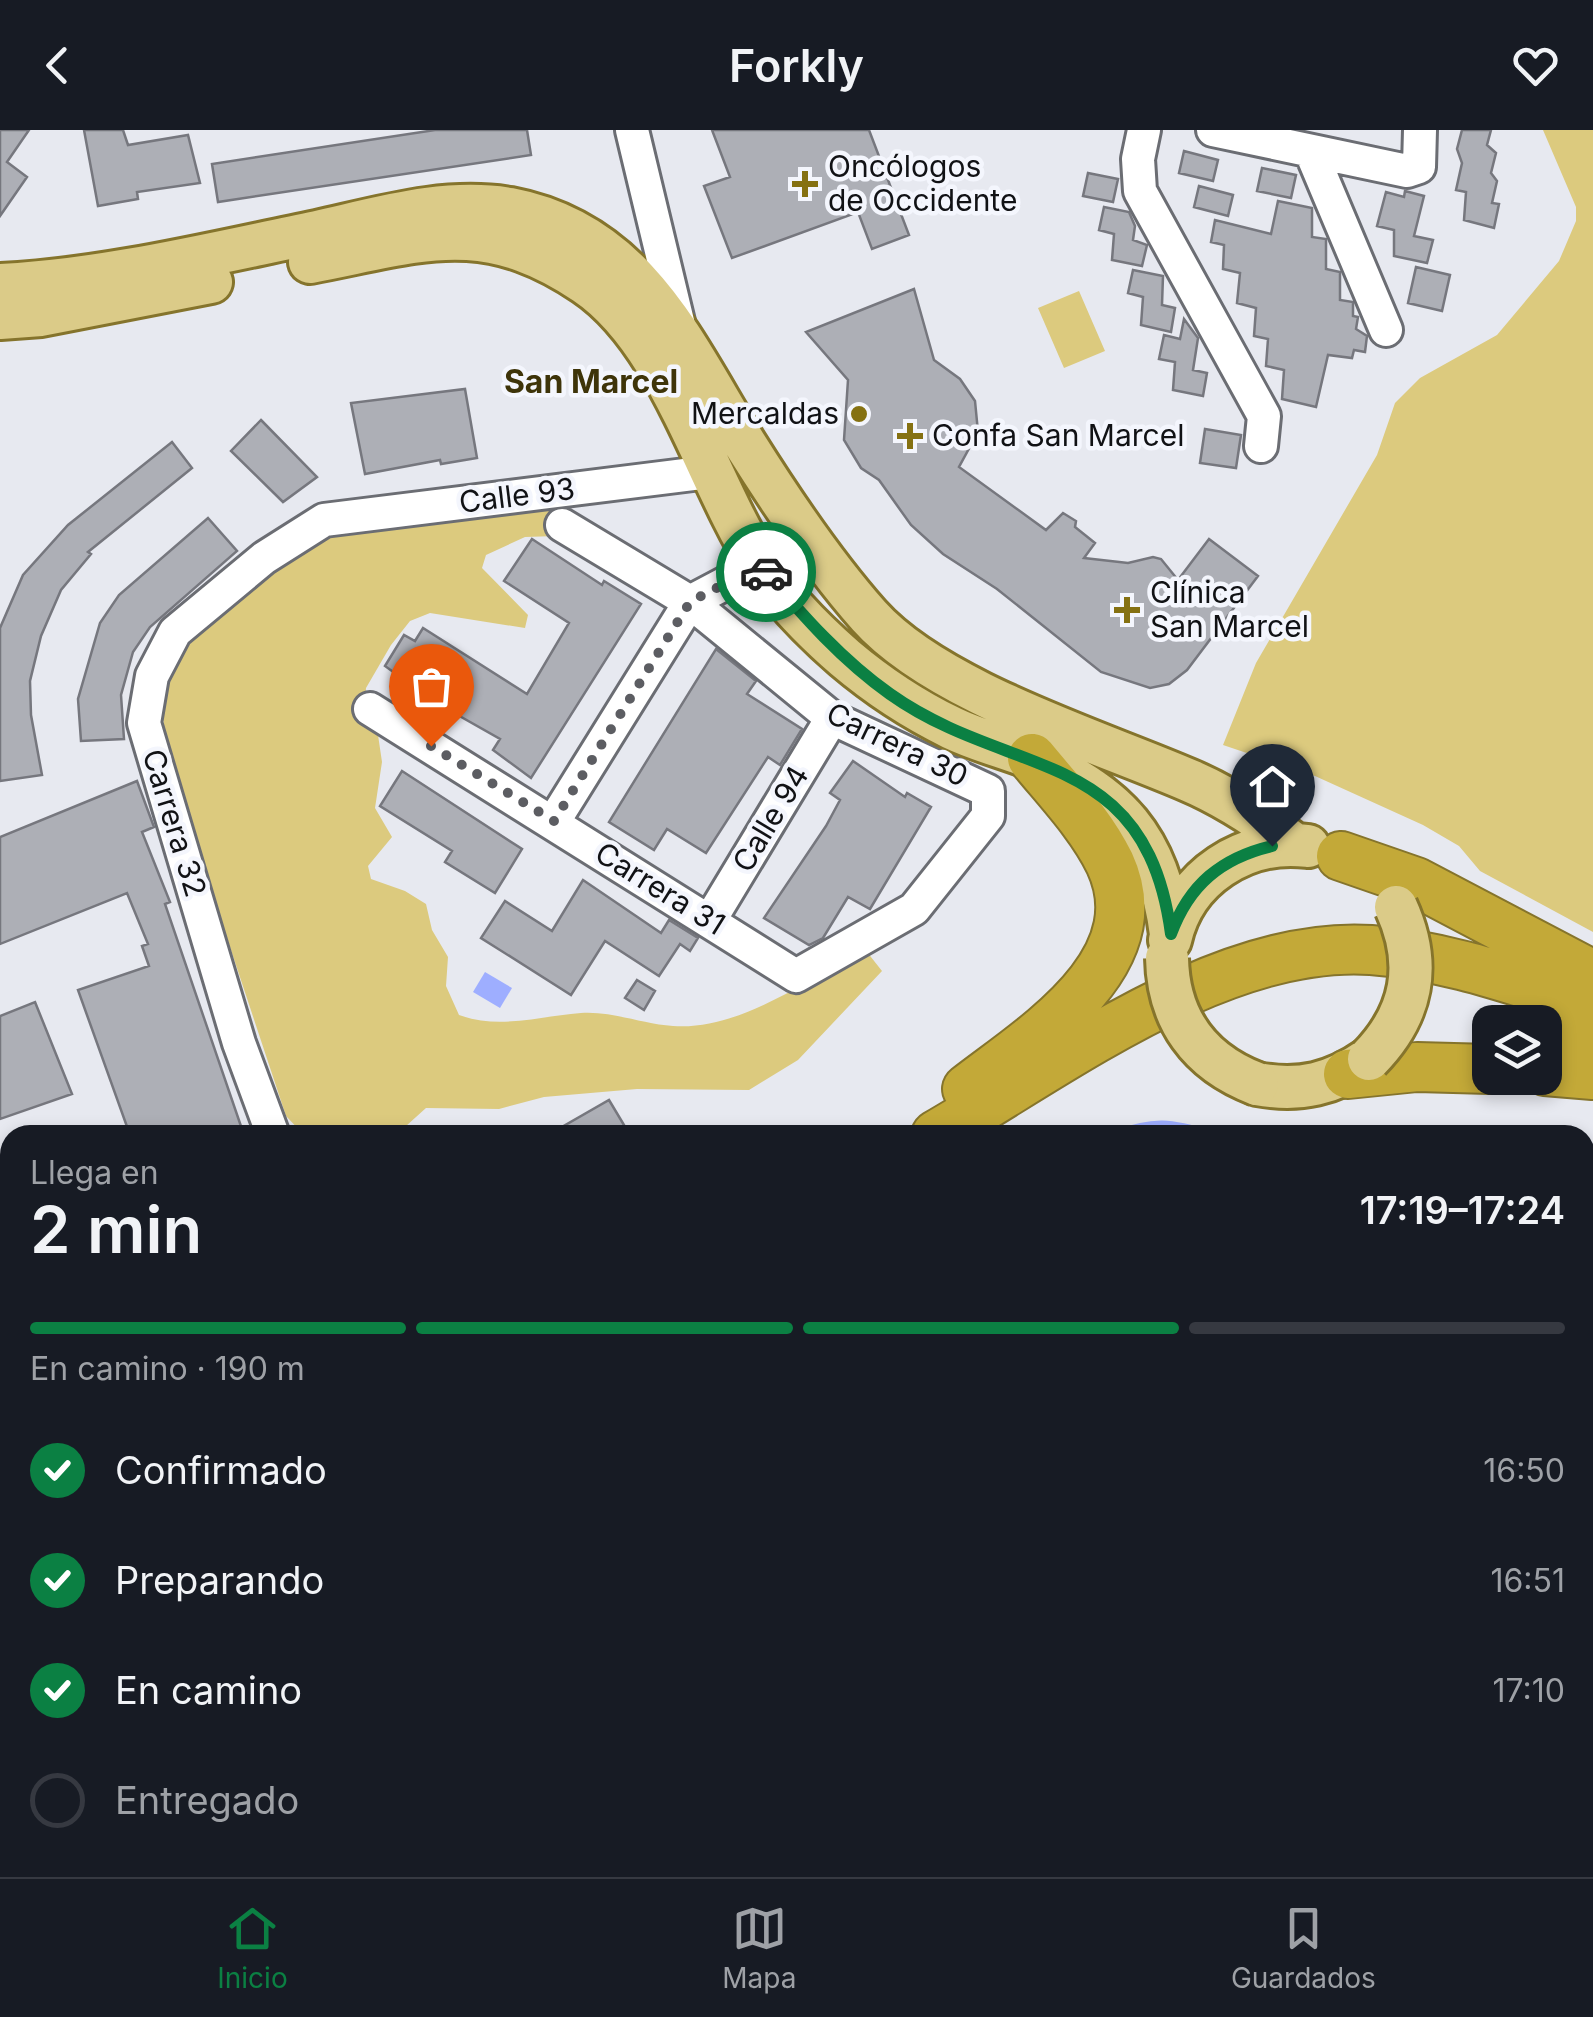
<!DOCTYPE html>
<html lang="es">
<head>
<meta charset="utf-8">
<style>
	:root { --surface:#171b24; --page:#242831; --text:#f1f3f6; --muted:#9ea1a6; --line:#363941; --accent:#0b8043 }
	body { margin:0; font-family:Inter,sans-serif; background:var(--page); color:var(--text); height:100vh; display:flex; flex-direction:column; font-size:38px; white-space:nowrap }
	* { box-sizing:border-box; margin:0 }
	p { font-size:32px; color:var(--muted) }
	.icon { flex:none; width:55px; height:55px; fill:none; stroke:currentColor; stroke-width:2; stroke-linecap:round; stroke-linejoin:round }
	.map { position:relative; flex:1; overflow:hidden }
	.drawer { position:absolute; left:0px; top:995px; width:1595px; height:752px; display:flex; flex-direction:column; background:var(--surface); border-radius:30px 30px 0 0; box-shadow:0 5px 15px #0003 }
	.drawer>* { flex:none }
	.buttons { position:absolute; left:1472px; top:875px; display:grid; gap:20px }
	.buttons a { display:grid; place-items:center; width:90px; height:90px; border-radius:20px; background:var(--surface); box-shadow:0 5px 15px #0003; font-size:50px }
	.pin { position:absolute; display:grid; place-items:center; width:85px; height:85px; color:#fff; margin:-102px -42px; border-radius:50% 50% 50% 0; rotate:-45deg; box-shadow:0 0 10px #0007 }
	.pin .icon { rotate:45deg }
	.courier { position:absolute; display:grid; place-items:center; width:100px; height:100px; margin:-50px; border:8px solid #0b8043; border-radius:50%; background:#fff; color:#222; box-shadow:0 2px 12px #0007 }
	.head em { font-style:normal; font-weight:600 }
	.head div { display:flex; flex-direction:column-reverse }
	.head { display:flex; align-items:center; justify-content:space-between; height:170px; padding:0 30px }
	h1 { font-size:65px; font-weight:600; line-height:75px }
	.bar { display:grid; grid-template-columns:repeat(4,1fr); gap:15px 10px; align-content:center; height:120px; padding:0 30px }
	.bar i { height:12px; border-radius:8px; background:var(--line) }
	.bar .on { background:var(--accent) }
	.bar p { grid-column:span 4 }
	ol { padding:0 30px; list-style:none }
	li { display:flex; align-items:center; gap:30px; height:110px }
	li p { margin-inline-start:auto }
	li .icon { padding:10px; border-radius:50%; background:var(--accent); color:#fff; stroke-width:4 }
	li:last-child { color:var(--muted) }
	li i { width:55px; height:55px; border:5px solid var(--line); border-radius:50% }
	header { display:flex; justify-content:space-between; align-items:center; height:130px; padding:0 30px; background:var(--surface); font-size:45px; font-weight:600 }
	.menu { display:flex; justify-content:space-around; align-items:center; height:140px; border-top:2px solid var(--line); background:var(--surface); font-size:28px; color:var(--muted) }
	.menu a { display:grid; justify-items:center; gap:5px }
	.menu .on { color:var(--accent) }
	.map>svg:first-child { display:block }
</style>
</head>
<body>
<header><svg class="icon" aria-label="back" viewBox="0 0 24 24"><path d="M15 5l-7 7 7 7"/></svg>Forkly<svg class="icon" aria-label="heart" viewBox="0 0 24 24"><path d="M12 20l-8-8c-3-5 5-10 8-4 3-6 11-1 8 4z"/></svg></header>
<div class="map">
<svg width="1593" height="1747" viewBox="0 0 1593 1747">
	<rect width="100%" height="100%" fill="#e7e9f0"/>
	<!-- green -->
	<path fill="#dcca7e" d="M1543,0H1593V802L1480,741L1459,716L1423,695L1315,646L1223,615L1256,533L1377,325L1395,273L1420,248L1497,205L1559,131L1576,91V77Z
		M1079,161L1105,221L1064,238L1038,178Z
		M541,370L577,383L553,394L557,406L525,407L486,425L482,438L528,485L525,498L430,483L410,491L391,515L366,558L364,585L378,605L382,632L375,678L392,707L368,736L371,749L405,761L426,774L432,800L448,827L446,856L459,885C500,900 539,886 581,883C613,881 642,894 673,896C741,901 808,847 867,822L882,841L798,930L749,960L637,959L544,967L499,979L426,978L396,1005H304L286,986L169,633L162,581L172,534L208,493L273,441L336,400Z
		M1585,1047H1593V1192H1585Z
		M1585,1247H1593V1362L1585,1360Z"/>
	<!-- water -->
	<path fill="#9eaeff" d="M485,842L512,858L500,878L473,862Z"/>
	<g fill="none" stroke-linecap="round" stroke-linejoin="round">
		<!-- stream -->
		<path stroke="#9eaeff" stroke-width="8" d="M1113,1005C1154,990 1171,992 1212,1005
			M1585,1026L1593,1027
			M0,1272H10"/>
	</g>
	<!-- building -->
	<path fill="#adafb6" stroke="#76777e" stroke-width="2.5" d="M0,0H29L7,32L27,47L0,86Z
		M84,0H123L128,15L188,5L200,53L137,62L138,69L98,76Z
		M435,0H527L531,25L218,72L212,34Z
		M712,0H869L909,105L872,119L858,82L732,128L704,56L730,47Z
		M1462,0H1491L1487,15L1496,23L1491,43L1497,51L1492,73L1499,74L1494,98L1464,90L1466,62L1456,60L1462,33L1457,19Z
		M1184,21L1218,30L1213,51L1179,43Z
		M1262,38L1296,45L1291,68L1257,61Z
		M1088,43L1118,49L1113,72L1083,66Z
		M1199,56L1233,65L1228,86L1194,77Z
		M1405,61L1424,66L1414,106L1433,110L1427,133L1394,126V100L1377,96L1386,62L1404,67Z
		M1278,71L1312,78V107L1326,109V139L1340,142V170L1353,172V186L1358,187L1356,199L1367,206L1365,222L1354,220L1352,228L1328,225L1316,277L1282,269L1284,240L1266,236L1268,209L1254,206L1256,178L1237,173L1240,143L1223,139L1224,115L1211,112L1215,90L1271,104Z
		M1104,77L1129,82L1135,96L1133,110L1147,115L1142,136L1112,130L1114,104L1099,100Z
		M1416,137L1450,145L1442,181L1408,173Z
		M1133,140L1163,146L1162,175L1175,178L1171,202L1141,195L1143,167L1128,163Z
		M914,159L934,230L960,249L975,271L978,302L959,337L1046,400L1063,383L1076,391L1075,397L1095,413L1084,428L1128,433L1153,427L1161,429L1178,450L1209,409L1258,446L1187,540L1169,554L1150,558L1101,542L997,459L943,424L911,395L879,350L861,338L844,310L848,250L806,202Z
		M1184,189L1198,208L1193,240L1207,243L1203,266L1173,260L1175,232L1159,229L1164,205L1180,209Z
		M465,259L477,328L441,334L440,330L365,344L351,273Z
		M261,290L317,347L283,372L231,321Z
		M1205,299L1241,305L1236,338L1200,333Z
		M172,312L192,338L88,422L91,424L61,460L41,506L30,551L31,585L42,645L0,651V498L23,445L68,395Z
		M208,388L237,421L150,497L133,522L121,565L124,609L81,611L78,569L100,493L119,465Z
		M532,409L602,455L604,451L641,474L531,648L493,620L500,609L433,571L385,536L404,505L415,511L423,498L527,564L569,493L504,451Z
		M716,519L756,551L747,564L802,599L780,635L768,627L706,723L667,699L654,720L609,692Z
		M853,631L905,667L907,663L931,677L870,779L848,767L823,808L809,815L764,788L826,696L840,670L830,663Z
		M402,641L522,719L495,763L445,732L452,721L380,676Z
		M137,651L154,697L142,702L170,772L165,774L244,1005H130L78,860L149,836L142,816L148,814L127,763L0,814V707Z
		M583,750L661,803L669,790L698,808L690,821L680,814L659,846L605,811L571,865L481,808L505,771L552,801Z
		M637,850L655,861L644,880L625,868Z
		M35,872L72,964L0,989V886Z
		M609,970L630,1005H548Z"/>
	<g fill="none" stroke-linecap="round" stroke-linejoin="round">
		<!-- minor casing -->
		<g stroke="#6b6d73" stroke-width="38">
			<path id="minor" d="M632,0L680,200
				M1144,0L1138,29L1140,61L1264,286L1261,316
				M1213,0L1407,41L1419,37L1420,0
				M1311,22L1386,200
				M370,579L796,846L914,779L988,686V661L832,588L690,472L562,395
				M554,691L690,472L760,435
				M710,790L832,588
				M273,1005L239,913L144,593L152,546L175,502L264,428L324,390L709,342
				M1585,1401L1593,1390
				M0,1576L10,1571
				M1585,1618L1593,1607
				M526,1738L554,1747
				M787,1738L813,1747
				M934,1738L945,1747
				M996,1738L1007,1747
				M1218,1738L1232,1747
				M1493,1738L1511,1747
				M327,1742L340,1747
				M74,1747L77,1738
				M204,1747L208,1738
				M1446,1747L1452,1738"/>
		</g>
		<!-- major casing -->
		<g stroke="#85742c" stroke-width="48">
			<path id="major" d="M310,132C421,111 482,84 585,153C670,210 705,348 759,433C781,468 814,501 845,528C878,556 913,579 952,598C977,610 1004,617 1030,627C1118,664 1159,709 1171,804
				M0,155C105,150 214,123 317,102C380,88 445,68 510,79C638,103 684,216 745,314C782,373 823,434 869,486C936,561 1095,610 1188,650C1226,666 1262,690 1295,715
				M0,188L41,185L211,152
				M1170,810C1184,747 1245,708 1308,716
				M1257,954C1300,962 1333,954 1369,929"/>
		</g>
		<!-- highway casing -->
		<g stroke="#85742c" stroke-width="52">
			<path id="highway" d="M1341,726L1416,752L1593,845
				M1545,895L1593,912
				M1545,941L1593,945
				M1348,944L1417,937L1490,939
				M967,959C1031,909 1157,834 1110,733C1091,694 1059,661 1032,628
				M936,1005C1062,932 1222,810 1371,820C1447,825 1521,853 1593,875
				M1585,1216L1593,1218
				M0,1406L10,1404
				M0,1498L10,1495"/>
		</g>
		<!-- minor -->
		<use href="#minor" stroke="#fff" stroke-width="32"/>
		<!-- major -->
		<use href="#major" stroke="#dbcb88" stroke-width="42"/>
		<!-- highway -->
		<use href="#highway" stroke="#c3a938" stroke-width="48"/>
		<!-- major-bridge casing -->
		<g stroke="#85742c" stroke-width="48" stroke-linecap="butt">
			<path id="major-bridge" d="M1167,828C1168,889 1199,932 1257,954
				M1369,929C1413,884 1422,834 1396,777"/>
		</g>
		<!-- major-bridge -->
		<use href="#major-bridge" stroke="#dbcb88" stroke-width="42"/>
	</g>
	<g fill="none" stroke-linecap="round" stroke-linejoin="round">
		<!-- done -->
		<path stroke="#5c5d62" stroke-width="10" stroke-dasharray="0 18" d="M431,616L554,691L690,472L760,435L766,442"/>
		<!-- route -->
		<path stroke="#0b8043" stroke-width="12" d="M766,442C803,486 842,530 890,564C1011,650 1146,615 1171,804C1189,755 1221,728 1272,716"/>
	</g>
	<!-- markers -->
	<g fill="#857112" stroke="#f4f6fd" stroke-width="4">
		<path d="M800 39h10v10h10v10h-10v10h-10v-10h-10v-10h10z"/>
		<circle cx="859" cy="284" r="10"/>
		<path d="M905 291h10v10h10v10h-10v10h-10v-10h-10v-10h10z"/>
		<path d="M1122 465h10v10h10v10h-10v10h-10v-10h-10v-10h10z"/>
	</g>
	<g text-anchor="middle" stroke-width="9" stroke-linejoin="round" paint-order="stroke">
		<!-- poi labels -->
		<g font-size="30" fill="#111215" stroke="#f4f6fd" text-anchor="start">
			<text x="828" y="47">Oncólogos<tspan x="828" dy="34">de Occidente</tspan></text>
			<text x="839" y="294" text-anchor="end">Mercaldas</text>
			<text x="932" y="316">Confa San Marcel</text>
			<text x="1150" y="473">Clínica<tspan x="1150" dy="34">San Marcel</tspan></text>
		</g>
		<!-- street labels -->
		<g font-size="30" fill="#111215" stroke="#f4f6fd">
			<text transform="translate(517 366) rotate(-7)" y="10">Calle 93</text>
			<text transform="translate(897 615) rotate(26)" y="10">Carrera 30</text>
			<text transform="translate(771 689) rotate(-59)" y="10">Calle 94</text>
			<text transform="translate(174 693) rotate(73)" y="10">Carrera 32</text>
			<text transform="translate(660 759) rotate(32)" y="10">Carrera 31</text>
		</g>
		<!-- neighbourhood labels -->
		<g font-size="32" font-weight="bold" fill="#3e3409" stroke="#f4f6fd">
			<text x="591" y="263">San Marcel</text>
		</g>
	</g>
</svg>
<div class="buttons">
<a><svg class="icon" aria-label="layers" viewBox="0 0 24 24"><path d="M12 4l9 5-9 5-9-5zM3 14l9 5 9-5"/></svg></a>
</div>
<div class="pin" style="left:431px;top:616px;background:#ea580c"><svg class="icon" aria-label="bag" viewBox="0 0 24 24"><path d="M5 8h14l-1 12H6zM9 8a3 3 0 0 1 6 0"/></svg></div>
<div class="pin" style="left:1272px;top:716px;background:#1f2937"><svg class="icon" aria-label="home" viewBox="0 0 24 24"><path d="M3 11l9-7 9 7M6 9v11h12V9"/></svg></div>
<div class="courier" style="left:766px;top:442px"><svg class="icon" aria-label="car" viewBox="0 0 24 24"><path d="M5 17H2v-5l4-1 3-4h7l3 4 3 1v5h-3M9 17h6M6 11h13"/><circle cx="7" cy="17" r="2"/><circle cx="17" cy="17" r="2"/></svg></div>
<section class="drawer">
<div class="head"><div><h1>2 min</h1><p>Llega en</p></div><em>17:19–17:24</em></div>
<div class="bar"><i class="on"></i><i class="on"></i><i class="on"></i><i></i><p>En camino · 190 m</p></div>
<ol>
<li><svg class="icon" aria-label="check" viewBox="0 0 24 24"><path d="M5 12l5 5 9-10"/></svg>Confirmado<p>16:50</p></li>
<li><svg class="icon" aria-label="check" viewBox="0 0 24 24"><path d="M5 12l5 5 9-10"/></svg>Preparando<p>16:51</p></li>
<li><svg class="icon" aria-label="check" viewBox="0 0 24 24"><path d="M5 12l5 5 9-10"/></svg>En camino<p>17:10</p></li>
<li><i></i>Entregado</li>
</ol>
</section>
</div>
<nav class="menu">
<a class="on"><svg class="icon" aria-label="home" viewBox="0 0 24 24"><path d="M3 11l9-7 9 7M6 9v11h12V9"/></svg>Inicio</a>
<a><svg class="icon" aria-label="map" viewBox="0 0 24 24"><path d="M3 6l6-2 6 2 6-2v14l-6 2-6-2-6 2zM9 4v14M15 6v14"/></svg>Mapa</a>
<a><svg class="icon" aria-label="saved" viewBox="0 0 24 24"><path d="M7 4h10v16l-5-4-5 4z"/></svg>Guardados</a>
</nav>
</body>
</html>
